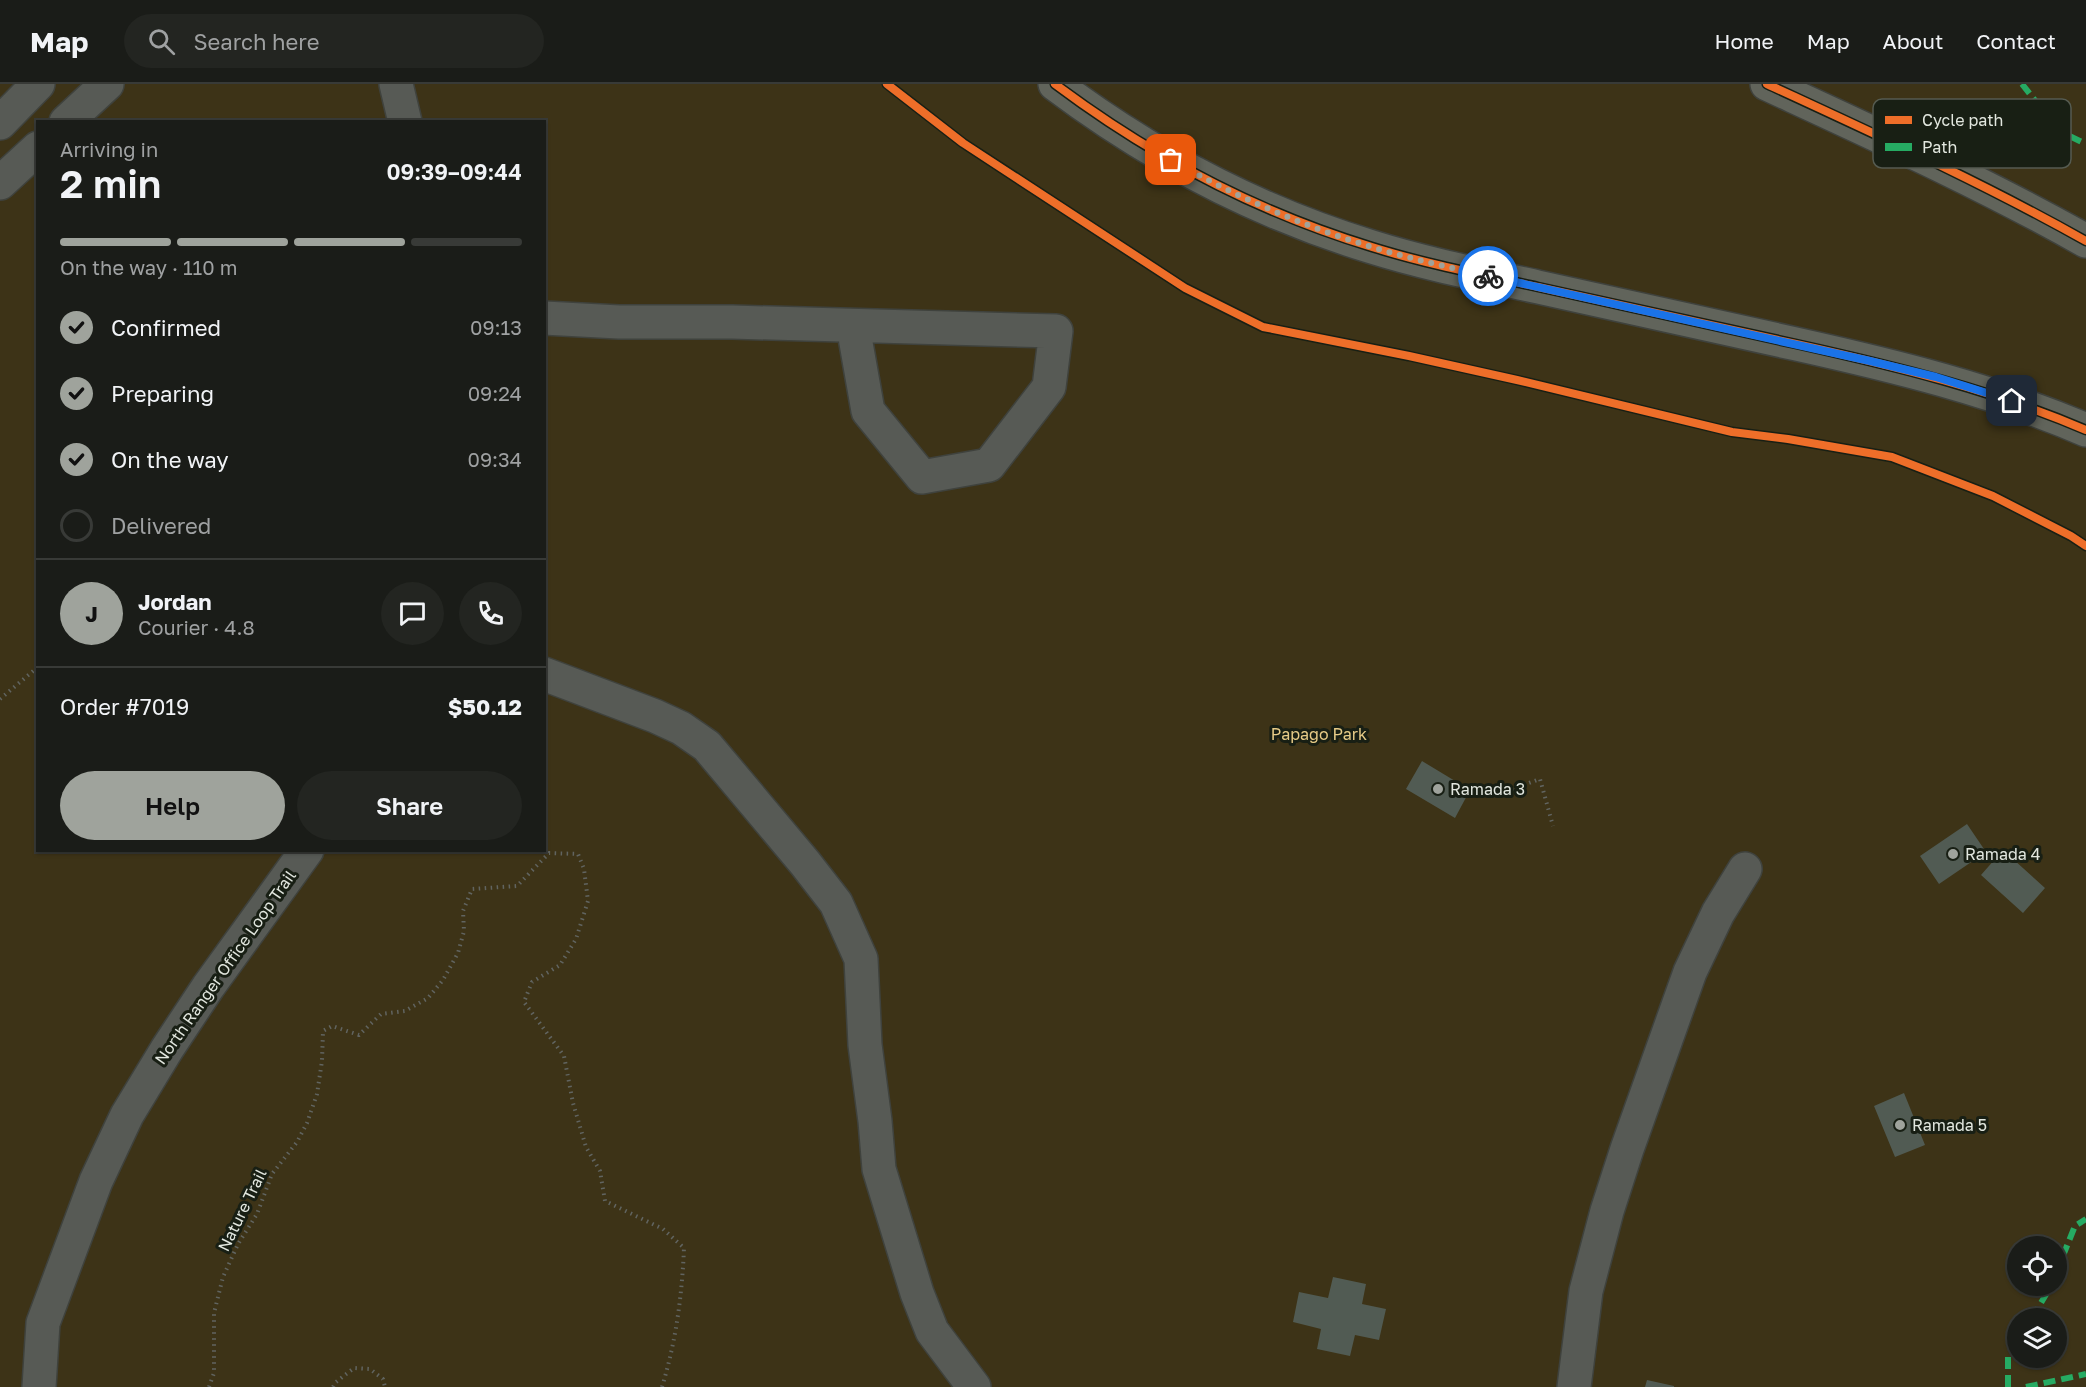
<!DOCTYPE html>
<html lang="en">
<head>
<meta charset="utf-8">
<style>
	:root { --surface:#1a1c18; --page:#232521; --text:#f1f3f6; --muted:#9fa1a2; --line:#383a37; --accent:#9fa39c }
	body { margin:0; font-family:"Golos Text",sans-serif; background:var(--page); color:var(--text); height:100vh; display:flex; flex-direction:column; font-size:22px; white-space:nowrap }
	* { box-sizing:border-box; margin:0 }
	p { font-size:20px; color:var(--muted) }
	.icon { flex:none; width:33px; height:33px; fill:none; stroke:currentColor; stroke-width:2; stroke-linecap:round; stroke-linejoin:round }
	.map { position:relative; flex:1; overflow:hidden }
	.drawer { position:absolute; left:36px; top:36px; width:510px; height:732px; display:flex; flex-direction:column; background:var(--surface); border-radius:0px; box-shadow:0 2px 4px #0004,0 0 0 2px var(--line) }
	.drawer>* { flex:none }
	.fabs { position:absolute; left:2007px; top:1152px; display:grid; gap:12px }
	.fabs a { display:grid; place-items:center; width:60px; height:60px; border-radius:50%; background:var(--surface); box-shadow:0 2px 4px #0004,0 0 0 2px var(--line); font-size:30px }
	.pin { position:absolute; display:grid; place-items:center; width:51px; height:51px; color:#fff; margin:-26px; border-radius:12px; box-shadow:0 3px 9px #0006 }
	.courier { position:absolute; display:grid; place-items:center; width:60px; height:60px; margin:-30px; border:4px solid #1a73e8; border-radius:50%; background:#fff; color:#222; box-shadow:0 2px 8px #0007 }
	.head em { font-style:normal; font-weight:600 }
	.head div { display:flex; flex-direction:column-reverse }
	.head { display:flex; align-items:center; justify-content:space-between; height:102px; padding:0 24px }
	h1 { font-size:39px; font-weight:600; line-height:45px }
	.bar { display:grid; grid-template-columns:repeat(4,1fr); gap:9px 6px; align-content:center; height:72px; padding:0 24px }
	.bar i { height:8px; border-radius:4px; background:var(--line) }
	.bar .current { background:var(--accent) }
	.bar p { grid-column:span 4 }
	.line { display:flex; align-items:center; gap:15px; padding:0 24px; border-top:2px solid var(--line) }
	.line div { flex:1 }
	.round { display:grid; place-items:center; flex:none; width:63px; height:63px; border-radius:32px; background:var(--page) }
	ol { padding:0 24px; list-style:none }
	li { display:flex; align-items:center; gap:18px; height:66px }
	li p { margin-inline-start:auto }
	li .icon { padding:6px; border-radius:50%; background:var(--accent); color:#111; stroke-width:4 }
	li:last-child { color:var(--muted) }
	li i { width:33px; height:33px; border:3px solid var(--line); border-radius:50% }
	.primary-button { display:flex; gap:12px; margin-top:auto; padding:12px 24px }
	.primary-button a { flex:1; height:69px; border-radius:36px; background:var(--accent); color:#111; font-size:24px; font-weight:600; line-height:69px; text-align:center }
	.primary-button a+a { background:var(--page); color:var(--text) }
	header { display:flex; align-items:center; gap:36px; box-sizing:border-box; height:84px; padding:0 30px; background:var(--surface); border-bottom:2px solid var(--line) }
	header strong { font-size:28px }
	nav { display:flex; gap:33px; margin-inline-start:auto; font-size:21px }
	.search { width:420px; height:54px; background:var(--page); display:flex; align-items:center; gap:15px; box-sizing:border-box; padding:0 21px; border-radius:33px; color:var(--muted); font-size:22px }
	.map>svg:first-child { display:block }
</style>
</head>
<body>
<header>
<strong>Map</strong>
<div class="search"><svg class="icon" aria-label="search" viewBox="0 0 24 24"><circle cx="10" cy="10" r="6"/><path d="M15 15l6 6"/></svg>Search here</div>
<nav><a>Home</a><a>Map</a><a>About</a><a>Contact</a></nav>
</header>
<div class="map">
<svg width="2086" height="1303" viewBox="0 0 2086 1303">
	<rect width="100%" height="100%" fill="#222620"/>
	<!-- green -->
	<path fill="#3d3317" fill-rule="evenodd" d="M0,0H2086V1303H0ZM38,38H544V766H38ZM2018,1162H2056V1202H2018ZM2018,1234H2056V1274H2018Z"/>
	<!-- building -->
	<path fill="#515b53" d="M1422,677L1470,706L1455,734L1406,705Z
		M1967,740L1986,768L1939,800L1920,772Z
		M2003,766L2045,804L2023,829L1981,791Z
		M1904,1009L1925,1061L1895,1073L1874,1022Z
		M1333,1193L1366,1200L1362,1220L1386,1225L1379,1256L1355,1251L1350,1272L1317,1265L1321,1245L1293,1238L1299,1208L1328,1214Z
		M1647,1296L1674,1302V1303H1645Z"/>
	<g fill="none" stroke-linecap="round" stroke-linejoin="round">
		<!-- minor casing -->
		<g stroke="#3f423d" stroke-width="36">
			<path id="minor" d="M396,0L405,38
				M66,38L107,0
				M0,39L38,0
				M0,99L38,64
				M544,234L619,238H732L1056,247L1049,303L989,381L922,393L868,327L853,242
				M544,590L655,632L681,644L707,662L805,779L836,819L861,875L865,961L875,1037L879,1085L917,1209L932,1247L974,1303
				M39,1303L43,1239L96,1097L127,1031L167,965L208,903L307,766
				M1574,1303L1586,1207L1607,1127L1627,1065L1690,888L1718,829L1745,785"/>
		</g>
		<!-- major casing -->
		<g stroke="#3f423d" stroke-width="36">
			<path id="major" d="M1055,0C1151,72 1257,128 1372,163C1426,180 1483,191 1538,203C1624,222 1710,241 1796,260C1895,282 1993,306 2086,346
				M1767,0C1875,50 1983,99 2086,157"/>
		</g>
		<!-- path -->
		<path stroke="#616460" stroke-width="4" stroke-dasharray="1.5 4.5" stroke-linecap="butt" d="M0,615L38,583
			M1471,712L1504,708L1540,695L1553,742
			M209,1303L214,1289V1229L223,1193L238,1160L257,1130L272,1090L297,1058L307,1039L317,1010L322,977L323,947L332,942L359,951L381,930L405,927L428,914L443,896L458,869L464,847L463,827L472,805L517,802L549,769L578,770L584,785L588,817L576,855L560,881L532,898L524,918L564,972L573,1019L586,1063L600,1087L605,1117L663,1145L684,1164C682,1212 676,1257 662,1303
			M333,1303L336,1298L354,1284L370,1285L383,1295L385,1303"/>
		<!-- minor -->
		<use href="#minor" stroke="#575a55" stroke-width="33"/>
		<!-- major -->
		<use href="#major" stroke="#61645b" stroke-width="33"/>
		<!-- quiet -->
		<path stroke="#26ab63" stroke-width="6" stroke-dasharray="12 6" stroke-linecap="butt" d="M2022,0L2059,47L2086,60
			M2056,1189L2075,1142L2086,1135
			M2032,1234L2051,1202
			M2008,1303V1271L2018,1257
			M2026,1303L2086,1290"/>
		<!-- cycleway casing -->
		<g stroke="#181f14" stroke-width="11">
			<path id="cycleway" d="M887,0L963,59L1185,204L1263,243L1409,272L1517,296L1732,348L1788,355L1892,373L1993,412L2071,452L2086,462
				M1055,0C1151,72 1257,128 1372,163C1426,180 1483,191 1538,203C1624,222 1710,241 1796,260C1895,282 1993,306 2086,346
				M1767,0C1875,50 1983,99 2086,157"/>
		</g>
		<!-- cycleway -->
		<use href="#cycleway" stroke="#ee6e29" stroke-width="8"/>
	</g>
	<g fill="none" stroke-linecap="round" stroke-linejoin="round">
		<!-- done -->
		<path stroke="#9fa39c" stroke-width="6" stroke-dasharray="0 10.8" d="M1171,76C1235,112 1302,142 1372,163C1410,175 1449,183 1488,192"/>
		<!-- route -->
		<path stroke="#1a73e8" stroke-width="8" d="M1488,192L1870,277L1936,293L2012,317"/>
	</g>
	<!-- markers -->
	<g fill="#9fa39c" stroke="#181f14" stroke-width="2">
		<circle cx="1438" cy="705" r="6"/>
		<circle cx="1953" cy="770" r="6"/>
		<circle cx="1900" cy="1041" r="6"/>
	</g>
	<g text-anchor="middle" stroke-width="6" stroke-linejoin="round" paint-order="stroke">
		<!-- park labels -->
		<g font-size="16" fill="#e6cb87" stroke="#181f14">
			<text x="1319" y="656">Papago Park</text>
		</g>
		<!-- poi labels -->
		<g font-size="16" fill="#e2e7df" stroke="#181f14" text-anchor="start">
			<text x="1450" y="711">Ramada 3</text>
			<text x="1965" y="776">Ramada 4</text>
			<text x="1912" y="1047">Ramada 5</text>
		</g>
		<!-- street labels -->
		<g font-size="16" fill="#e2e7df" stroke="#181f14">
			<text transform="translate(225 883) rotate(-55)" y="6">North Ranger Office Loop Trail</text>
			<text transform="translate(242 1126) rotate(-64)" y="6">Nature Trail</text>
		</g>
	</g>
	<!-- legend -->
	<rect x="1873" y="15" width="198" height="69" rx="9" fill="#181f14" stroke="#555b51" stroke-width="1.5"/>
	<rect x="1885" y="32" width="27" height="8" fill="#ee6e29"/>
	<rect x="1885" y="59" width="27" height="8" fill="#26ab63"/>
	<g font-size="16" fill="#e2e7df">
		<text x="1922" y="42">Cycle path</text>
		<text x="1922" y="69">Path</text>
	</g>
</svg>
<div class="fabs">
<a><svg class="icon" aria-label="locate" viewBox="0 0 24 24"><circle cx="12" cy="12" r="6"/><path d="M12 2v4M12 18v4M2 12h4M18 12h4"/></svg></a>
<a><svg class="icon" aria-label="layers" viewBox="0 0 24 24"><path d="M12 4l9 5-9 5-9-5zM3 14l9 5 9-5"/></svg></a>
</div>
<div class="pin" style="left:1171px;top:76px;background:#ea580c"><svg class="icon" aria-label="bag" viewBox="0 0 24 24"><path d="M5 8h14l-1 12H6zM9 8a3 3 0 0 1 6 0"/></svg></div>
<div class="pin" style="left:2012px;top:317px;background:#1f2937"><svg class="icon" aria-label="home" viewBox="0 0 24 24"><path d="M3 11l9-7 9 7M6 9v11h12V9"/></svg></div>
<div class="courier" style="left:1488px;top:192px"><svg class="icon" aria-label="bike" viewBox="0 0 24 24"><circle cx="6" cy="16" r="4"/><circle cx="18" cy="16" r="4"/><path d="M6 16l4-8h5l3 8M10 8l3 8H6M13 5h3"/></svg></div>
<section class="drawer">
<div class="head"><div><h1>2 min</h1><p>Arriving in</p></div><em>09:39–09:44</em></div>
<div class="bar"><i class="current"></i><i class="current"></i><i class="current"></i><i></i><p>On the way · 110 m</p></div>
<ol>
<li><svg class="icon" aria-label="check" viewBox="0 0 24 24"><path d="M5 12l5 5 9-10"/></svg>Confirmed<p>09:13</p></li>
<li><svg class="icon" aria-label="check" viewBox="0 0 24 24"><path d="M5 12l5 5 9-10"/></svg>Preparing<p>09:24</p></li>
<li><svg class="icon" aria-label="check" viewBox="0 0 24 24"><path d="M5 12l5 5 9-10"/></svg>On the way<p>09:34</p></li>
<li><i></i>Delivered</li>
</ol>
<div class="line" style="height:108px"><b class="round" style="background:var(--accent);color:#111">J</b><div><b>Jordan</b><p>Courier · 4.8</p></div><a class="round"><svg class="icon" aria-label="chat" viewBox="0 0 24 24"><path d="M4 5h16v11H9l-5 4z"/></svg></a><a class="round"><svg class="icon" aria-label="phone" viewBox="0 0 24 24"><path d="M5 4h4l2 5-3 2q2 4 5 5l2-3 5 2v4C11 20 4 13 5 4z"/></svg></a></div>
<div class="line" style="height:78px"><div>Order #7019</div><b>$50.12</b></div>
<div class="primary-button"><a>Help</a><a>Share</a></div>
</section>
</div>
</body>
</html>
